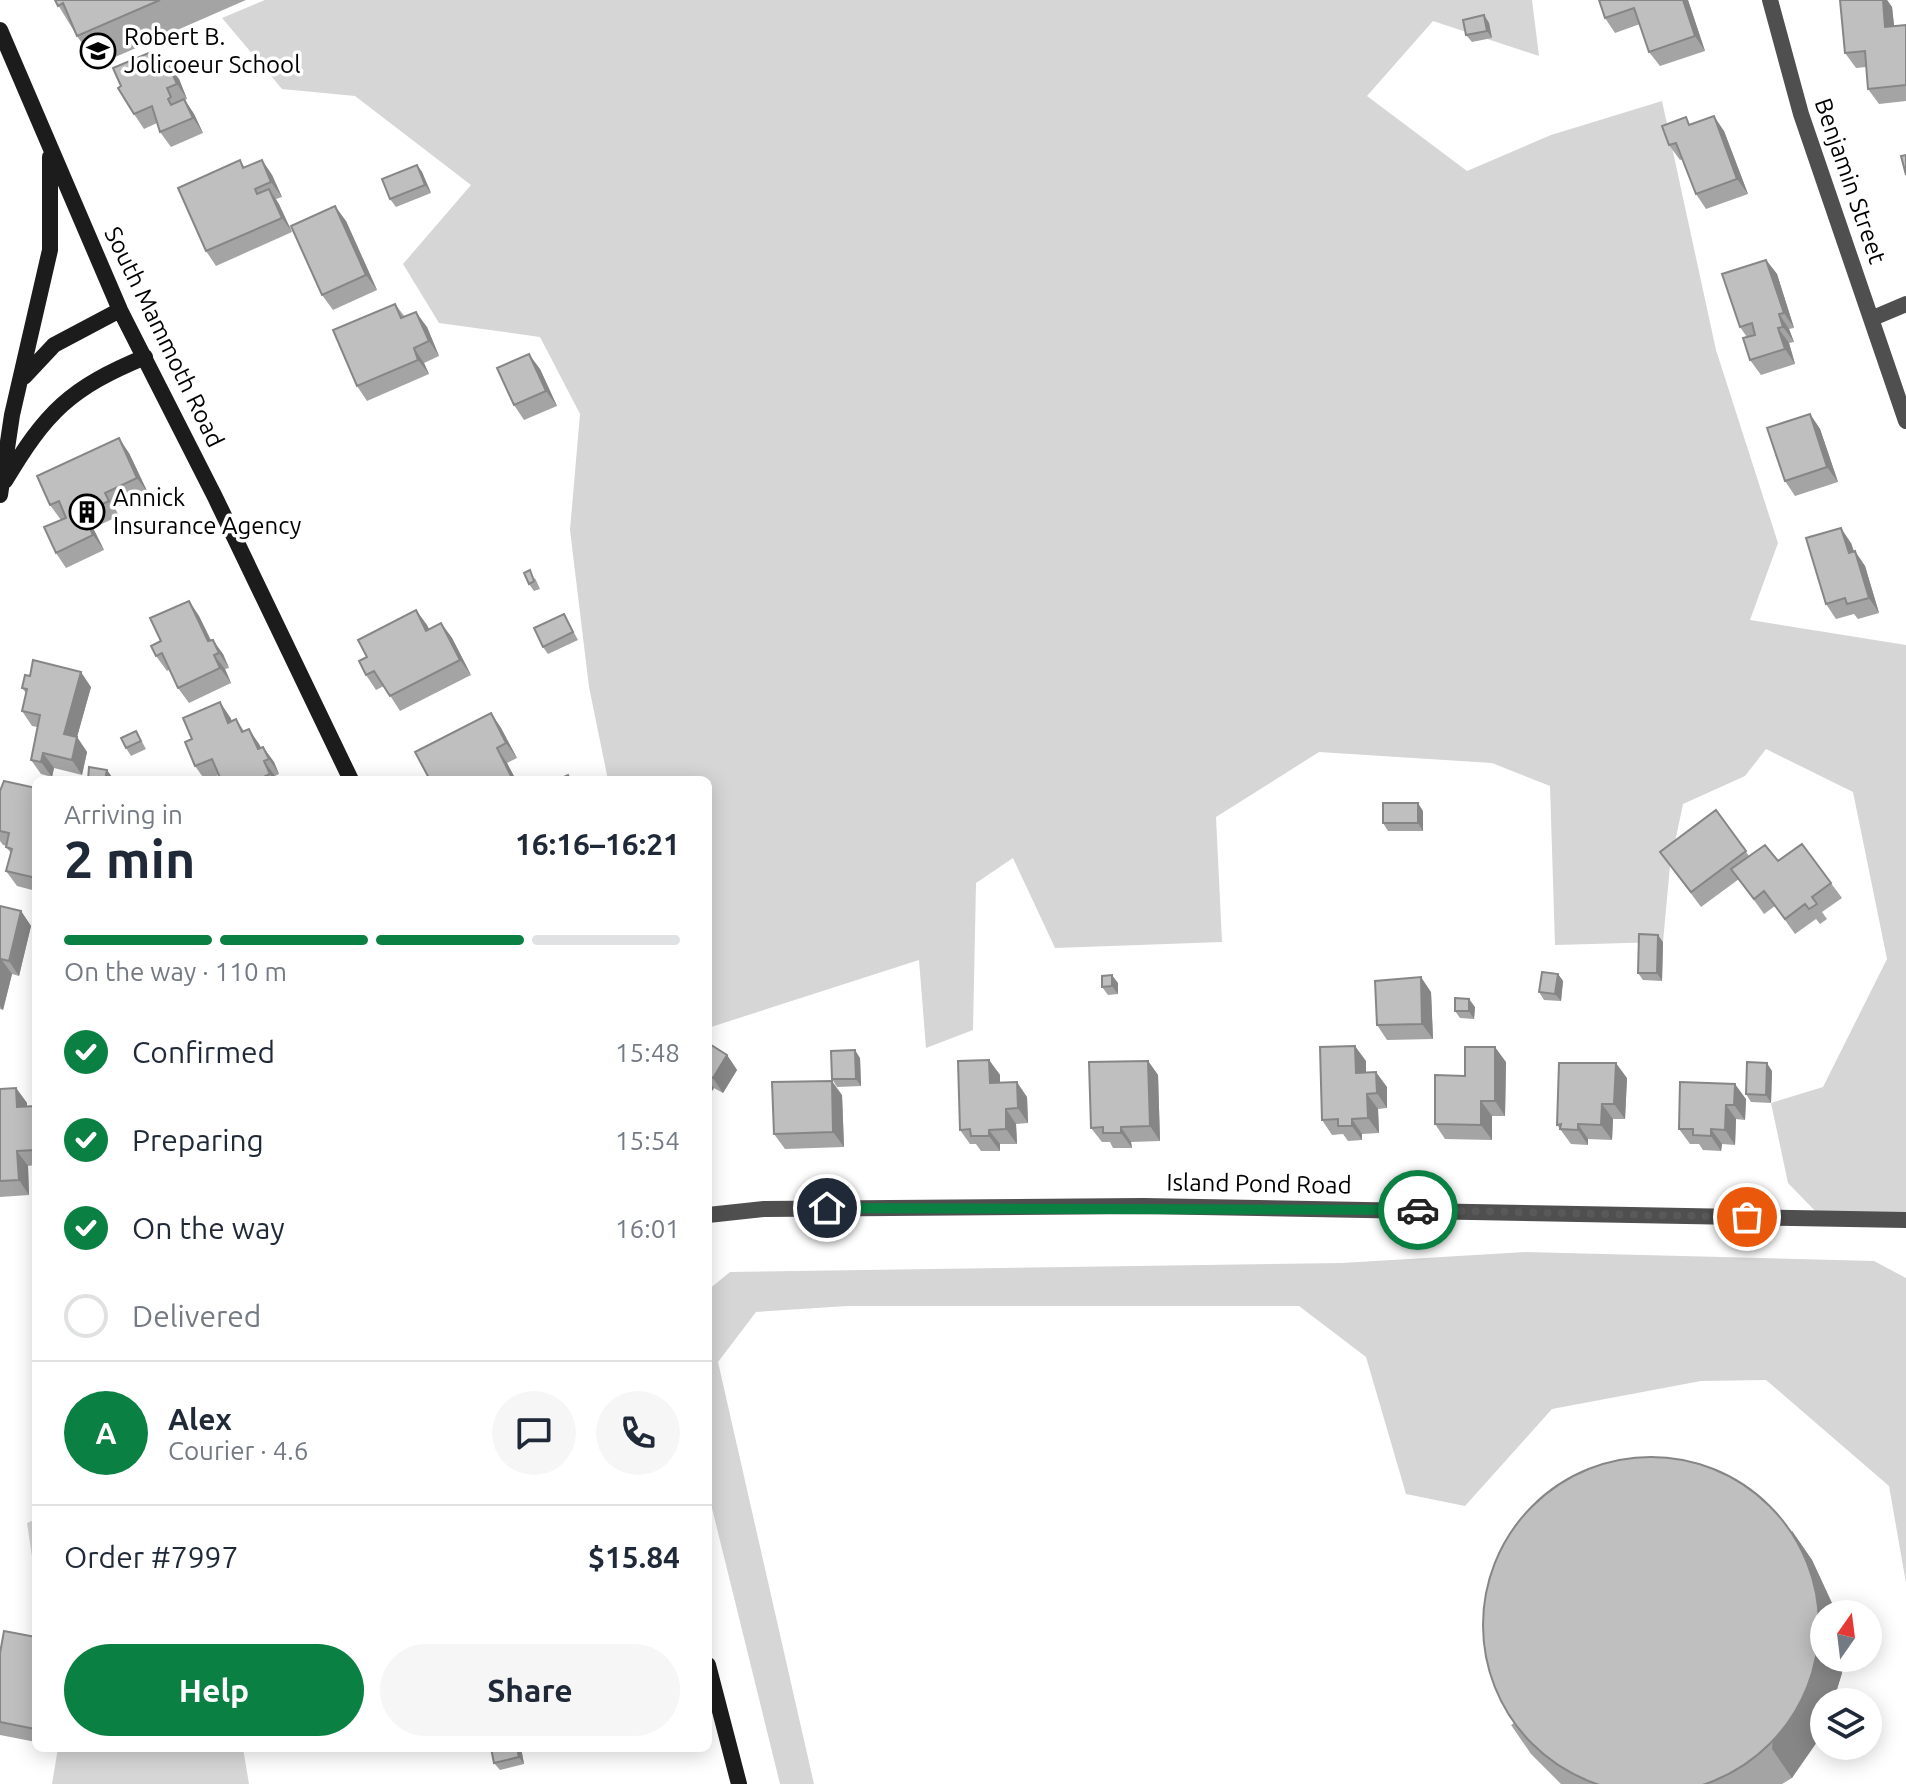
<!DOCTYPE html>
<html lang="en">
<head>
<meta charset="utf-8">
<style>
	:root { --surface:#fff; --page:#f6f6f7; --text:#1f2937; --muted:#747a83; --line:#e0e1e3; --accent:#0b8043 }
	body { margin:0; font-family:Ubuntu,sans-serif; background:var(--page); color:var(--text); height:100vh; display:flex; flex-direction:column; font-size:30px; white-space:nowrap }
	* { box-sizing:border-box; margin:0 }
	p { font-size:26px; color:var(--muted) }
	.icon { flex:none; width:44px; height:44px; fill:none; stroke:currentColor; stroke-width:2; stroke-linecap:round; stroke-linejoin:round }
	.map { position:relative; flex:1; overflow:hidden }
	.drawer { position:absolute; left:32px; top:776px; width:680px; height:976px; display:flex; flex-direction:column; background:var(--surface); border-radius:12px; box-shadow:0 4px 20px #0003 }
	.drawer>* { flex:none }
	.needle { width:52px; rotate:14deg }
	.buttons { position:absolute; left:1810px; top:1600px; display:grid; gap:16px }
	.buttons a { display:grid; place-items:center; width:72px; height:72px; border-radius:50%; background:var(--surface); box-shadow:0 4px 20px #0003; font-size:40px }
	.pin { position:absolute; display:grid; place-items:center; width:68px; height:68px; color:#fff; margin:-34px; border:4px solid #fff; border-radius:50%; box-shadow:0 2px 8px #0007 }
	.courier { position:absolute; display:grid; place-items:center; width:80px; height:80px; margin:-40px; border:6px solid #0b8043; border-radius:50%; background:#fff; color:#222; box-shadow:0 2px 10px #0007 }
	.overview em { font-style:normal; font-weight:700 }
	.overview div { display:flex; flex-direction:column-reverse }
	.overview { display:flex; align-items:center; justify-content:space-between; height:136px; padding:0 32px }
	h1 { font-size:52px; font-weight:700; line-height:60px }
	.bar { display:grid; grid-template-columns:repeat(4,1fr); gap:12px 8px; align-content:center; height:96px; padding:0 32px }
	.bar i { height:10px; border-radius:6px; background:var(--line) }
	.bar .current { background:var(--accent) }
	.bar p { grid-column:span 4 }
	.line { display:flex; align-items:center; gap:20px; padding:0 32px; border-top:2px solid var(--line) }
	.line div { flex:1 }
	.round { display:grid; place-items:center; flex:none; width:84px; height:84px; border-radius:42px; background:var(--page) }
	ol { padding:0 32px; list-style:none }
	li { display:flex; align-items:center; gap:24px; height:88px }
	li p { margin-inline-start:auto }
	li .icon { padding:8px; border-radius:50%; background:var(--accent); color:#fff; stroke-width:4 }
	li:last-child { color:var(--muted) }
	li i { width:44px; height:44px; border:4px solid var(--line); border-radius:50% }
	.cta { display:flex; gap:16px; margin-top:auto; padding:16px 32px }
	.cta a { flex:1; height:92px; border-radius:48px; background:var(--accent); color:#fff; font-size:32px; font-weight:700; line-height:92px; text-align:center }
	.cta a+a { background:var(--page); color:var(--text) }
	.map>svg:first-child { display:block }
</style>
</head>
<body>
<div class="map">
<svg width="1906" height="1784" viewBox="0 0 1906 1784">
	<rect width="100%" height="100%" fill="#fff"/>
	<!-- green -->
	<path fill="#d6d6d6" d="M265,0H1532L1539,56L1433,21L1367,96L1467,171L1551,135L1662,101L1716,350L1778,543L1750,620L1906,645V1220L1823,1219L1788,1183L1771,1103L1823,1087L1887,959L1853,792L1766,749L1745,776L1683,804L1670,866L1663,942L1555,945L1550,786L1492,763L1319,752L1216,817L1222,942L1055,948L1013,858L976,883L973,1030L926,1048L919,960L708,1028V780H608L589,687L570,530L580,414L540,337L439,323L403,264L471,185L355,96L282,89L222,18Z
		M1525,1252L1874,1261L1906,1278V1583L1889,1486L1766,1380L1701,1381L1552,1409L1465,1506L1406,1494L1366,1357L1299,1306H847L756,1312L718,1362L814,1784H780L708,1492V1290L730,1272L1342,1263Z
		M36,1519V1583L27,1523Z
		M58,1748H243L249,1784H52Z"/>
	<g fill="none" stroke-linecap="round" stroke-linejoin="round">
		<!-- street -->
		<path stroke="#4f4f4f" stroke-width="16" d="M1770,0L1801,114L1906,421
			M1873,318L1906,304
			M708,1215L764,1209L1143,1206L1906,1220"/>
		<!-- secondary -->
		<path stroke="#1c1c1c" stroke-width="16" d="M0,30L120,310L215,497L351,780
			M24,377L54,345L120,310
			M5,481C46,412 70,388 145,357
			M0,495L12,415L50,250V157
			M708,1665L739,1784"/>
	</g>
	<!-- wall -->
	<path fill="#a4a4a4" d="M55,0H246L97,65L77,36Z
		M1599,0H1688L1705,51L1660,66L1649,52L1640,24L1615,33L1605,18Z
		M1840,0H1887L1892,7L1894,26L1906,25V101L1879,104L1868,89L1866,67L1856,68L1845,53Z
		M1484,15L1489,23L1492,38L1472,42L1466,35Z
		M161,68L179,79L187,99L185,100L194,114L203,133L171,147L160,132L157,123L144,129L134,114Z
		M1691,124L1724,131L1748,194L1706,209L1696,194L1683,159L1680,160L1669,145Z
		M240,160L245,168L262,160L272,175L282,197L276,199L292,232L216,266L206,251Z
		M417,165L422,172L431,193L396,207L390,199Z
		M346,221L377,290L333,310L322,295Z
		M1766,260L1777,274L1794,328L1789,329L1794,342L1789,343L1795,364L1761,375L1750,360L1747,337L1740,327Z
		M395,304L405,317L427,327L439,356L424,363L429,374L367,401L357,386Z
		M540,369L557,406L524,420L514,405Z
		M1810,414L1820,429L1838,482L1795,496L1785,481Z
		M129,453L148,493L115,508L119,516L93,528L104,550L66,568L56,553L61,520L50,505Z
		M1851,543L1854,551L1865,566L1879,613L1858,619L1854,614L1836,619L1826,604Z
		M535,578L540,589L534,591L529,584Z
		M189,601L199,616L211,640L223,654L229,668L225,669L231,683L189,703L178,688L170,669L167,671L156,656L161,641Z
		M416,610L429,629L441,623L452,638L471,675L400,711L384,686L376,690L366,675L367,657Z
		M564,614L578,640L548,654L543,647Z
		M91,687L77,737L87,752L82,775L54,768L52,777L41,774L31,760L37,727L32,726L22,711L26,693L22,688Z
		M491,713L501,728L517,758L507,763L516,780H430Z
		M230,717L232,721L236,719L244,731L259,744L261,748L263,747L274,762L279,774L275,776L277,780H221L219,775L205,780L195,766L192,739Z
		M136,731L146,749L131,756L126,748Z
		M36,788V891L17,886L6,871L11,853L6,847L7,846L3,845L0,841V791Z
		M1716,810L1749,856L1778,861L1802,844L1842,898L1822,912L1827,919L1820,924L1816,919L1795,934L1775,906L1764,914L1739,879L1701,907L1660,852Z
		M1423,811V831H1388L1383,823Z
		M0,906L21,911L31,926L19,976L12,974L3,1010L0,1009Z
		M1663,942L1662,981L1643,980L1638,973Z
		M1558,974L1563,981L1561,1001L1544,1000L1539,992Z
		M1118,983V994L1108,995L1102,987Z
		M1431,992L1433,1039L1387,1040L1377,1025Z
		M1475,1007L1474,1019L1460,1018L1455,1011Z
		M708,1043L727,1055L737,1070L723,1093L714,1088L708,1097Z
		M860,1058L861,1086L837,1087L832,1079Z
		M989,1060L1000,1075V1083L1027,1097L1028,1123L1016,1124L1017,1144H1000V1151H981L976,1144H970L960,1130Z
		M1148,1061L1158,1075L1160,1141L1131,1142L1132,1148H1113L1110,1142H1102L1091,1128Z
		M1366,1061V1073L1387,1087V1108L1378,1109L1379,1133L1362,1134V1140L1348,1141L1343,1134L1332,1135L1322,1120Z
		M1506,1062L1505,1116H1492V1140L1445,1139L1435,1124L1465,1076Z
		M1772,1071L1771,1103L1751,1102L1746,1094Z
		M1627,1078L1625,1119H1613L1612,1140L1588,1139V1145L1571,1144L1557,1125Z
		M1680,1082L1746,1099L1745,1120L1736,1119L1735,1145L1722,1144L1721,1151L1703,1150L1699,1144H1690L1679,1129Z
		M16,1088L27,1103V1106H36V1165L28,1166L29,1195L0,1197V1089Z
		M842,1095L844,1147L785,1149L774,1134Z
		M1792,1531L1812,1560L1837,1614L1842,1673L1833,1702H1824L1792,1778L1782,1784H1561L1531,1754L1511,1725Z
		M36,1637V1742L0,1735V1653Z
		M521,1748L524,1764L500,1770L494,1763Z"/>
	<!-- shaded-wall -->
	<path fill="#868686" d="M1683,0H1688L1705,51L1695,36Z
		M1883,0H1887L1892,7L1896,42L1885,27Z
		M1484,15L1489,23L1492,38L1487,31Z
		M151,52L161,67L169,84L158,69Z
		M168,64L179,79L187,99L177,84Z
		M184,99L194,114L203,133L193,118Z
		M1714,116L1724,131L1748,194L1737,179Z
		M262,160L272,175L282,197L271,182Z
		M417,165L422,172L431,193L425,185Z
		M269,189L279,204L292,232L282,218Z
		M335,206L346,221L377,290L366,275Z
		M1766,260L1777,274L1794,328L1784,313Z
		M416,312L427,327L439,356L429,341Z
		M1779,314L1789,329L1794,342L1783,327Z
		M1778,328L1789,343L1795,364L1785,349Z
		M414,348L424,363L429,374L418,360Z
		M529,354L540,369L557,406L546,391Z
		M1810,414L1820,429L1838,482L1827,467Z
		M119,438L129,453L148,493L137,478Z
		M83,513L93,528L104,550L93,535Z
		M1841,528L1851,543L1859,568L1849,553Z
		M1855,551L1865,566L1879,613L1869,598Z
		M189,601L199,616L218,656L208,641Z
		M416,610L427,625L437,645L426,631Z
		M441,623L452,638L471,675L460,660Z
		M213,640L223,654L229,668L219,653Z
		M214,655L225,669L231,683L220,668Z
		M81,672L91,687L77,737L87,752L82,775L72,760L64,734Z
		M220,702L230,717L239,738L228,723Z
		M491,713L501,728L517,758L506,743Z
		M249,729L259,744L267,760L258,749Z
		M263,747L274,762L279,774L269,759Z
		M497,748L507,763L516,780H513Z
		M43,753L54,768L52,777L41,762Z
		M264,761L275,776L277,780H274L270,774Z
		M107,770L112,777L111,780H105Z
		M1418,803L1423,811V831L1418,823Z
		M21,911L31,926L19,976L9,961Z
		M1658,935L1663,942L1662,981L1657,973Z
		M1,959L12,974L3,1010L0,1006V965Z
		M1558,974L1563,981L1561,1001L1555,994Z
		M1112,975L1118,983V994L1112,986Z
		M1421,977L1431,992L1433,1039L1422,1024Z
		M1469,999L1475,1007L1474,1019L1469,1011Z
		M1355,1046L1366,1061V1088L1356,1073Z
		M1495,1047L1506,1062L1505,1116L1495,1101Z
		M855,1050L860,1058L861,1086L856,1079Z
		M727,1055L737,1070L723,1093L713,1078Z
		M989,1060L1000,1075V1098L990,1083Z
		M1148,1061L1158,1075L1160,1141L1150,1126Z
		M1616,1063L1627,1078L1625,1119L1614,1104Z
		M1767,1063L1772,1071L1771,1103L1766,1095Z
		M1376,1072L1387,1087V1108L1377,1093Z
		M708,1080L714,1088L708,1097Z
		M832,1081L842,1095L844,1147L833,1132Z
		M1017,1082L1027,1097L1028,1123L1018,1108Z
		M1735,1084L1746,1099L1745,1120L1734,1105Z
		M16,1088L27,1103V1122L17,1107Z
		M1367,1094L1378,1109L1379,1133L1368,1118Z
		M1481,1101L1492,1116V1140L1481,1125Z
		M1602,1104L1613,1119L1612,1140L1601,1125Z
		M1726,1105L1736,1119L1735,1145L1725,1130Z
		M1006,1109L1016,1124L1017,1144L1006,1129Z
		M1352,1119L1362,1134V1140L1352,1126Z
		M1578,1124L1588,1139V1145L1578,1130Z
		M1121,1127L1131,1142L1132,1148L1121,1133Z
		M1711,1129L1722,1144L1721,1151L1711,1136Z
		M989,1130L1000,1144V1151L989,1136Z
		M17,1151L28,1166L29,1195L19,1180Z
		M1792,1531L1812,1560L1837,1614H1824V1658H1840L1842,1673L1833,1702H1824V1732L1792,1778L1772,1749Z
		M517,1748H521L524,1764L519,1757Z"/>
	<!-- building -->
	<path fill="#bfbfbf" stroke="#868686" stroke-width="2" d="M55,0H160L77,36L63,3L58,6Z
		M1599,0H1683L1695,36L1649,52L1634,8L1605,18Z
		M1840,0H1883L1885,27L1906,25V85L1868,89L1865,51L1845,53Z
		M1484,15L1487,31L1466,35L1463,20Z
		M151,52L158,69L168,64L177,84L167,88L171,97L168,99L171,105L184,99L193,118L160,132L152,106L134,114L118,88L121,86L113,68Z
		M1714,116L1737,179L1696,194L1676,143L1669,145L1662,126L1686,117L1689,125Z
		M1906,155V175L1901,156Z
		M240,160L243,168L262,160L271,182L255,189L257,194L269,189L282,218L206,251L178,188Z
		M417,165L425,185L390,199L382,179Z
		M335,206L366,275L322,295L291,226Z
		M1766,260L1784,313L1779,314L1783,327L1778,328L1785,349L1750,360L1743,338L1755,335L1752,323L1740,327L1722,274Z
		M395,304L401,318L416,312L429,341L414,348L418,360L357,386L333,330Z
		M529,354L546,391L514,405L497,368Z
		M1810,414L1827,467L1785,481L1767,428Z
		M119,438L137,478L105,493L109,501L83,513L93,535L56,553L44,527L66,518L59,501L50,505L37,476Z
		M1841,528L1849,553L1855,551L1869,598L1847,604L1845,598L1826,604L1806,538Z
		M530,570L534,581L529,584L524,573Z
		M189,601L208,641L213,640L219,653L214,655L220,668L178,688L162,653L156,656L151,646L161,641L150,618Z
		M416,610L426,631L441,623L460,660L390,696L374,671L366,675L359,661L367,657L358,640Z
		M564,614L573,632L543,647L534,628Z
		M33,660L81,672L64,734L77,737L72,760L43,753L41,762L31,760L40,715L22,711L27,689L22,688L25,675L30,676Z
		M220,702L228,723L236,719L242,732L249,729L258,749L263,747L269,759L264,761L270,774L257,780H221L212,759L195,766L185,742L192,739L183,718Z
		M491,713L506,743L497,748L513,780H430L415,752Z
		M136,731L141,741L126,748L121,738Z
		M89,767L107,770L105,780H88Z
		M568,775L570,780H557Z
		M4,781L36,788V842L34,852H36V878L6,871L12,849L6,847L9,833L0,831V791Z
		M1383,803H1418V823H1383Z
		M1716,810L1746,851L1691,892L1660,852Z
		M1802,844L1831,883L1812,897L1817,904L1809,909L1805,904L1785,919L1764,891L1754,899L1731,869L1765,845L1778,861Z
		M0,906L21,911L9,961L1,959L0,965Z
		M1639,934L1658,935L1657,973H1638Z
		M1542,972L1558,974L1555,994L1539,992Z
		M1112,975V986L1102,987V976Z
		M1421,977L1422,1024L1377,1025L1375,981Z
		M1455,998L1469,999V1011H1455Z
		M708,1043L727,1055L713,1078L708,1076Z
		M1355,1046L1356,1073L1376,1072L1377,1093L1367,1094L1368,1118L1352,1119V1126H1338V1119L1322,1120L1320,1047Z
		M1465,1047H1495V1101H1481V1125L1435,1124V1075L1465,1076Z
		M855,1050L856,1079H832L831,1051Z
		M989,1060L990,1083L1017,1082L1018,1108L1006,1109V1129L989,1130V1136H971L970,1129L960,1130L958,1061Z
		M1148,1061L1150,1126L1121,1127V1133H1103V1127L1091,1128L1089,1062Z
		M1747,1062L1767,1063L1766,1095L1746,1094Z
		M1559,1063H1616L1614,1104H1602L1601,1125L1578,1124V1130L1560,1129L1561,1124L1557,1125Z
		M832,1081L833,1132L774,1134L772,1082Z
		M1680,1082L1735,1084L1734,1105H1726L1725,1130L1711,1129V1136L1693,1135V1129H1679Z
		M16,1088L17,1107L36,1106V1150L17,1151L19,1180L0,1181V1089Z
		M1483 1625a168 168 0 1 1 336 0a168 168 0 1 1-336 0Z
		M4,1631L36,1637L35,1729L0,1722V1653Z
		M491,1748H517L519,1757L494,1763Z"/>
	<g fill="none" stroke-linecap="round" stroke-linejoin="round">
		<!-- done -->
		<path stroke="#595959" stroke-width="8" stroke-dasharray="0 14.4" d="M1418,1210L1747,1217"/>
		<!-- route -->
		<path stroke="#0b8043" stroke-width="10" d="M827,1208L1418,1210"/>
	</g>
	<!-- icons -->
	<defs>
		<g id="school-ring" transform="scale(1.8)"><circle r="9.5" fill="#fff" stroke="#000" stroke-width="1.5"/><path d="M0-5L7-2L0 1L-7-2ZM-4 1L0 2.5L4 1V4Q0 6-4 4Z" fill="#000"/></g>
		<g id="building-ring" transform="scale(1.8)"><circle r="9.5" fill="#fff" stroke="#000" stroke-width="1.5"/><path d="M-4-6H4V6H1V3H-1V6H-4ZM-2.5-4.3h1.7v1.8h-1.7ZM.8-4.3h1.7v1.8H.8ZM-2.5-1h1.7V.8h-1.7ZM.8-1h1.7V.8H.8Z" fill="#000"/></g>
	</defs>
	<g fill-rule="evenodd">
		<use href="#school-ring" x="98" y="51"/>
		<use href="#building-ring" x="87" y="512"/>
	</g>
	<g text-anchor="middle" stroke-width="7" stroke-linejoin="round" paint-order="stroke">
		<!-- poi labels -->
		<g font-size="24" fill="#000" stroke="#fff" text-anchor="start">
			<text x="124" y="45">Robert B.<tspan x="124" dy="28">Jolicoeur School</tspan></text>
			<text x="113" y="506">Annick<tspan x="113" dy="28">Insurance Agency</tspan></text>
		</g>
		<!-- street labels -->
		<g font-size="24" fill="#000" stroke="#fff">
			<text transform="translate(1850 181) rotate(71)" y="8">Benjamin Street</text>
			<text transform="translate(164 337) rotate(64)" y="8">South Mammoth Road</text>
			<text transform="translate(1259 1184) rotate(1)" y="8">Island Pond Road</text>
		</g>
	</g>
</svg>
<div class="buttons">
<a><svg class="needle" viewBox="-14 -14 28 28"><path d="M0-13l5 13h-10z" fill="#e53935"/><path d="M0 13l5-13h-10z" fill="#747a83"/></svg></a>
<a><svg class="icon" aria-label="layers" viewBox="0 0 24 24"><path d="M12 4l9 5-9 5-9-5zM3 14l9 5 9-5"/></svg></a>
</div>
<div class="pin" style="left:1747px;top:1217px;background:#ea580c"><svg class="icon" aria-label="bag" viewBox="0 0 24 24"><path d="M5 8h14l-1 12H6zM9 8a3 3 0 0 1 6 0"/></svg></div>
<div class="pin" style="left:827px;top:1208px;background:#1f2937"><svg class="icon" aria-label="home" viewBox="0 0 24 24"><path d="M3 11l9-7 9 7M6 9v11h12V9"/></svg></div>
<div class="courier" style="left:1418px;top:1210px"><svg class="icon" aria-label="car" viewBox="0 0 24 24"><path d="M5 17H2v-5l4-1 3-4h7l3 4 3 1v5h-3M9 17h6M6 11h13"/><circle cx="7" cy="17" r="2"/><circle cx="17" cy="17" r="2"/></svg></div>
<section class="drawer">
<div class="overview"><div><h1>2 min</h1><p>Arriving in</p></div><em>16:16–16:21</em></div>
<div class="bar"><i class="current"></i><i class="current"></i><i class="current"></i><i></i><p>On the way · 110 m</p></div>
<ol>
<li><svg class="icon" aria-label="check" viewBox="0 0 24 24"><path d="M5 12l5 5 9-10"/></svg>Confirmed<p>15:48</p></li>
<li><svg class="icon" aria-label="check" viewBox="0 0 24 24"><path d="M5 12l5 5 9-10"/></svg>Preparing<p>15:54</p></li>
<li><svg class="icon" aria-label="check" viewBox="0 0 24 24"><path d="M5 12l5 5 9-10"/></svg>On the way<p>16:01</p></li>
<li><i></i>Delivered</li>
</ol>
<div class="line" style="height:144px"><b class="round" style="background:var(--accent);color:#fff">A</b><div><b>Alex</b><p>Courier · 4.6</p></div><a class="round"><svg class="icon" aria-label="chat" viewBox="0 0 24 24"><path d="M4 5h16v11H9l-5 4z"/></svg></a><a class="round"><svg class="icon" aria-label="phone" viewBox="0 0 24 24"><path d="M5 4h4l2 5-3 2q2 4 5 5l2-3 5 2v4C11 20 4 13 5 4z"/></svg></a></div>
<div class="line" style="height:104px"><div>Order #7997</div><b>$15.84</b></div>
<div class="cta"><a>Help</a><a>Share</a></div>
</section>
</div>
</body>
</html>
